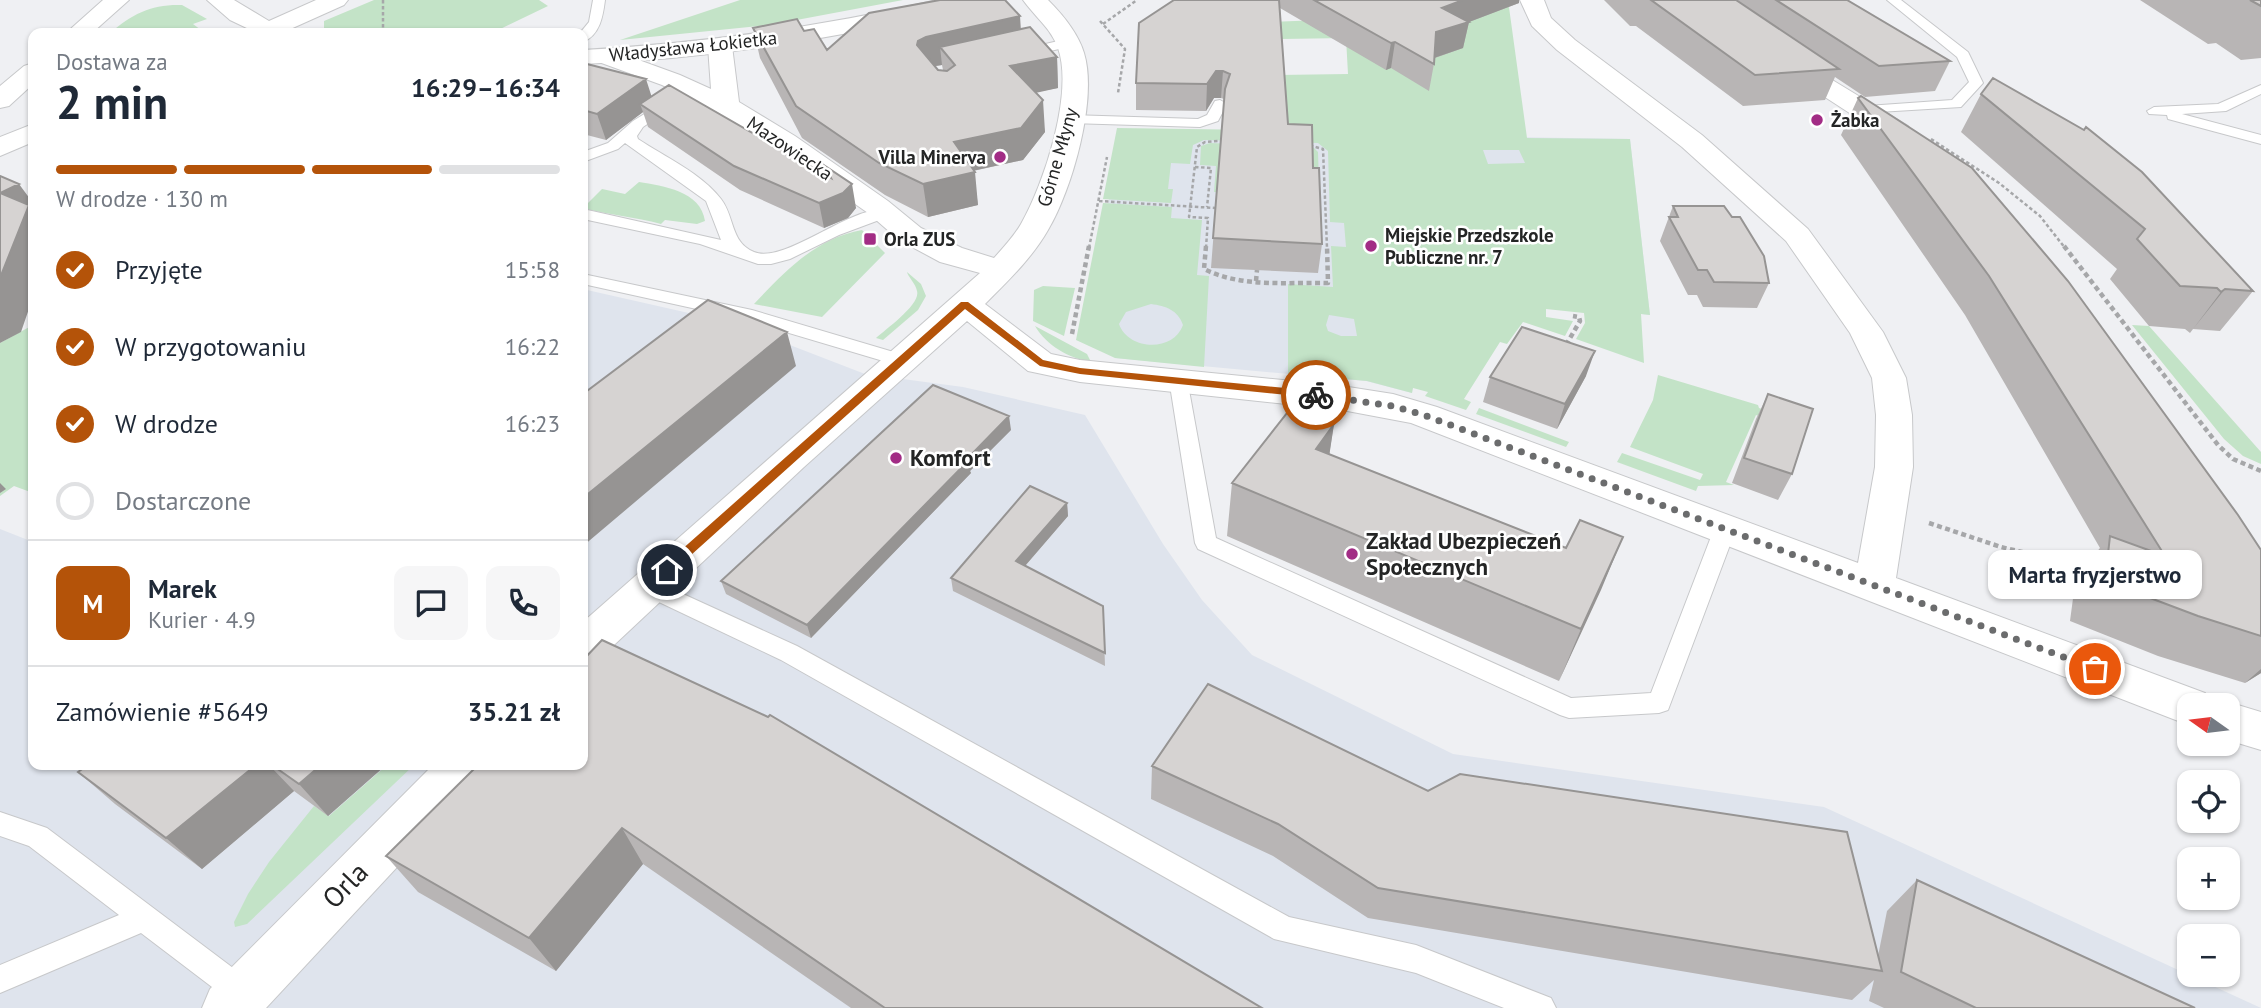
<!DOCTYPE html>
<html lang="pl">
<head>
<meta charset="utf-8">
<style>
	:root { --surface:#fff; --page:#f6f6f7; --text:#1f2937; --muted:#747a83; --line:#e0e1e3; --accent:#b45309 }
	body { margin:0; font-family:"PT Sans",sans-serif; background:var(--page); color:var(--text); height:100vh; display:flex; flex-direction:column; font-size:26px; white-space:nowrap }
	* { box-sizing:border-box; margin:0 }
	p { font-size:23px; color:var(--muted) }
	.icon { flex:none; width:38px; height:38px; fill:none; stroke:currentColor; stroke-width:2; stroke-linecap:round; stroke-linejoin:round }
	.map { position:relative; flex:1; overflow:hidden }
	.panel { position:absolute; left:28px; top:28px; width:560px; height:742px; display:flex; flex-direction:column; background:var(--surface); border-radius:14px; box-shadow:0 2px 5px #0004 }
	.panel>* { flex:none }
	.needle { width:46px; rotate:284deg }
	.buttons { position:absolute; left:2177px; top:693px; display:grid; gap:14px }
	.buttons a { display:grid; place-items:center; width:63px; height:63px; border-radius:14px; background:var(--surface); box-shadow:0 2px 5px #0004; font-size:35px }
	.pin { position:absolute; display:grid; place-items:center; width:60px; height:60px; color:#fff; margin:-30px; border:4px solid #fff; border-radius:50%; box-shadow:0 2px 7px #0007 }
	.courier { position:absolute; display:grid; place-items:center; width:70px; height:70px; margin:-35px; border:5px solid #b45309; border-radius:50%; background:#fff; color:#222; box-shadow:0 2px 9px #0007 }
	.bubble { position:absolute; height:49px; border-radius:14px; background:var(--surface); box-shadow:0 2px 5px #0004; font-size:23px; font-weight:700; line-height:49px; text-align:center }
	.overview em { font-style:normal; font-weight:700 }
	.overview div { display:flex; flex-direction:column-reverse }
	.overview { display:flex; align-items:center; justify-content:space-between; height:119px; padding:0 28px }
	h1 { font-size:46px; font-weight:700; line-height:52px }
	.bar { display:grid; grid-template-columns:repeat(4,1fr); gap:10px 7px; align-content:center; height:84px; padding:0 28px }
	.bar i { height:9px; border-radius:5px; background:var(--line) }
	.bar .active { background:var(--accent) }
	.bar p { grid-column:span 4 }
	.line { display:flex; align-items:center; gap:18px; padding:0 28px; border-top:2px solid var(--line) }
	.line div { flex:1 }
	.round { display:grid; place-items:center; flex:none; width:74px; height:74px; border-radius:14px; background:var(--page) }
	ol { padding:0 28px; list-style:none }
	li { display:flex; align-items:center; gap:21px; height:77px }
	li p { margin-inline-start:auto }
	li .icon { padding:7px; border-radius:50%; background:var(--accent); color:#fff; stroke-width:4 }
	li:last-child { color:var(--muted) }
	li i { width:38px; height:38px; border:4px solid var(--line); border-radius:50% }
	.map>svg:first-child { display:block }
</style>
</head>
<body>
<div class="map">
<svg width="2261" height="1008" viewBox="0 0 2261 1008">
	<rect width="100%" height="100%" fill="#eff0f3"/>
	<!-- built -->
	<path fill="#dfe4ed" d="M1121,131L1630,139L1650,315L1420,289L1412,393L1366,381L1115,358L1108,204Z
		M587,290L733,323L865,374L963,387L1085,415L1163,544L1202,600L1252,655L1453,754L1824,807L2261,1008H0V529L33,542V765H583V293Z"/>
	<!-- green -->
	<path fill="#c3e3c7" fill-rule="evenodd" d="M374,0H539L548,6L492,33H340L324,28V21Z
		M740,0H903L770,25L620,40Z
		M1508,0L1527,138L1630,139L1650,315L1641,314L1644,363L1576,339L1585,323L1584,313L1546,309V317L1573,321L1565,336L1523,322L1507,344L1500,342L1464,399L1471,402L1466,410L1425,396L1428,392L1413,388L1412,393L1367,381L1288,374V284L1333,287L1331,246L1346,247L1344,223L1330,222L1328,151L1318,143L1204,140L1193,145L1190,164L1171,163L1168,189H1173L1171,203L1103,199L1117,128L1258,130L1278,75L1348,74L1346,38L1282,39L1278,24L1270,22L1320,20L1415,82L1430,30ZM1483,150H1519L1525,163L1488,164ZM1329,315L1354,319L1357,336H1341L1328,331L1326,325Z
		M182,5L207,19L193,24L201,30L199,33H110C132,14 152,4 182,5Z
		M1210,143L1313,147L1318,152L1319,185L1252,194L1214,192L1216,166L1200,165L1201,146Z
		M639,182C663,186 701,191 705,221L697,224L665,220L661,224C635,217 609,215 583,208L602,189L625,194Z
		M1103,203L1172,207L1171,218L1202,220L1197,275L1209,276L1204,367L1115,358L1076,340ZM1151,304C1166,306 1178,310 1183,325C1173,353 1128,350 1119,324L1126,312Z
		M862,230L885,253L822,317L754,304C784,272 816,238 862,230Z
		M907,272L921,284L926,296L918,310L883,340L876,338C886,329 921,304 917,291C916,284 908,277 907,272Z
		M1043,286L1075,288L1064,336L1033,321L1034,290Z
		M33,325V493L14,486L0,496V343Z
		M2132,325L2149,326L2261,452V464L2243,456L2224,439Z
		M1035,326L1087,354L1091,362C1069,358 1047,346 1035,326Z
		M1658,375L1758,405L1759,408L1808,423L1805,433L1756,415L1726,482L1734,485L1698,486L1696,491L1617,462L1622,453L1700,480L1703,474L1630,447L1653,400Z
		M1479,408L1569,442L1566,447L1476,414Z
		M387,765H414L247,924L235,927L234,922L248,894L269,862L314,806L329,816Z"/>
	<g fill="none" stroke-linecap="round" stroke-linejoin="round">
		<!-- service casing -->
		<g stroke="#c7c8ca" stroke-width="2">
			<path id="service" d="M593,0H605C603,16 600,35 583,42V33H580L589,22Z
				M1887,0H1901L1968,52L1983,83L1961,107L1862,113L1860,110L1862,107L1867,106L1952,100L1969,82L1957,57Z
				M1067,39L1074,43L1072,46L1020,58L1013,54L1015,51Z
				M2261,85V94L2226,111L2182,114L2261,135V144L2168,119L2167,115L2149,114L2147,111L2154,107L2218,104Z
				M667,100L672,101L674,104L672,107L643,127L637,136L638,139C665,157 701,173 721,199C735,217 730,242 754,252C785,265 856,201 890,210L892,213L890,216L839,235L790,259L771,264H758L700,244L583,219V209L721,240L706,201L625,143L618,149L583,162V152L608,143L633,121Z
				M1220,100L1227,104L1218,121L1200,127L1070,123L1063,119L1070,115L1198,119L1207,115L1215,101Z
				M583,274L752,310L907,356L909,360L900,366L742,319L583,284Z
				M1178,373L1185,375L1187,379L1216,538L1571,698L1651,693L1714,529L1717,523L1725,521L1733,523L1736,529L1668,710L1659,713L1569,718L1560,715L1198,549L1195,543L1169,379L1171,375Z
				M648,578L797,646L1289,917L1416,945L1551,998L1556,1008H1504L1416,973L1274,939L781,660L640,593L637,587L640,581Z
				M0,812L47,828L253,983L258,993L253,1003L243,1008L233,1003L141,933L0,993V965L119,915L29,846L0,836Z"/>
		</g>
		<!-- minor casing -->
		<g stroke="#c7c8ca" stroke-width="2">
			<path id="minor" d="M1023,0H1048C1063,15 1078,33 1084,53C1098,99 1072,190 1048,230C1032,258 1008,281 985,304L1051,354L1080,360L1342,386L1393,394L1437,407L1858,563L1875,467L1876,415L1872,378L1850,333L1786,241L1682,147L1557,50L1532,26L1520,0H1544L1551,18L1575,40L1702,135L1808,229L1883,332L1906,378L1912,415L1913,467L1896,578L2205,693L2211,705H2189V725L2173,719L1411,423L1342,410L1080,382L1028,371L967,321L804,467L598,660L583,665V622L980,273L940,262L899,240L868,213L775,148L717,112L662,85L596,61L593,56L596,51L605,49L614,51L680,75L711,89L708,46L711,41L720,39L729,41L732,46L739,102L795,136L888,201L921,228L962,248L994,258C1004,247 1014,236 1021,224C1044,184 1074,93 1058,48C1051,28 1035,17 1023,0Z
				M1688,0H1715L1829,78L1908,126L1912,132L1908,138L1898,140L1888,138L1811,88Z
				M2228,702L2261,712V750L2228,740V705H2219Z
				M433,765H486L479,779L266,1008H202L210,989Z"/>
		</g>
		<!-- tertiary casing -->
		<g stroke="#c7c8ca" stroke-width="2">
			<path id="tertiary" d="M103,0H129L92,33H66Z
				M207,0H234L269,21L316,0H348L344,5L286,31L287,33H249L251,30L230,20Z
				M937,0H980L976,5C847,37 715,59 583,64V50C703,43 821,27 937,0Z
				M33,63V84L9,106L0,108V86L24,66Z
				M33,124V142L0,156V137Z"/>
		</g>
		<!-- path-far1 -->
		<path stroke="#a6a7a9" stroke-width="2.5" stroke-dasharray="3.5 2.5" stroke-linecap="butt" d="M383,0V33
			M1100,21L1125,49L1118,93
			M1103,24L1137,0
			M1931,139L1999,183L2040,216L2065,248
			M1195,167L1211,168L1207,207
			M1099,201L1215,208
			M1089,248L1107,157
			M1206,248L1208,218L1189,217L1197,147L1205,142L1219,141L1308,145L1323,149L1327,248"/>
		<!-- path -->
		<path stroke="#a6a7a9" stroke-width="4.5" stroke-dasharray="5 3.5" stroke-linecap="butt" d="M1206,246L1204,269C1242,288 1287,282 1328,283L1327,246
			M2064,246L2218,445L2233,459L2261,471
			M1256,281L1257,270
			M1072,334L1089,246
			M1566,345L1580,321L1579,317L1573,316
			M1929,523L2001,547L2088,568"/>
		<!-- service -->
		<use href="#service" fill="#fff" fill-rule="evenodd"/>
		<!-- minor -->
		<use href="#minor" fill="#fff" fill-rule="evenodd"/>
		<!-- tertiary -->
		<use href="#tertiary" fill="#fff" fill-rule="evenodd"/>
	</g>
	<!-- wall -->
	<path fill="#b8b5b5" fill-rule="evenodd" d="M1174,0H1519V3L1469,22L1463,48L1435,58L1429,91L1391,68L1386,70L1280,8L1288,124L1313,168L1322,244L1318,273L1211,268L1224,99L1221,98H1214L1206,111L1136,110V83Z
		M1604,0H1847L1950,61L1935,91L1865,97L1835,77L1825,100L1743,106L1636,26H1630Z
		M2140,0H2261V58L2241,60L2216,43L2208,44Z
		M753,28L827,50L1021,29L1057,57L1058,88L1036,92L1045,132L1023,160L973,171L978,205L928,217L885,195L802,138L760,58ZM942,65L943,70H938L935,66Z
		M583,63L652,96L827,175L825,166L856,208L848,218L824,228L740,190L648,127L643,112L606,140L583,134Z
		M1981,94L2253,291L2220,331L2193,329L2190,333L2185,329L2149,326L2110,279L2117,269L1961,132Z
		M1858,98L2261,550V673L2245,683L2158,656L2070,621L2076,576L2100,548L1965,315L1841,135Z
		M1673,206L1769,283L1757,308L1703,307L1697,295H1688L1660,241Z
		M1586,376L1557,429L1483,402L1490,377Z
		M1768,394L1792,474L1778,500L1732,483L1756,419Z
		M1334,424L1329,455L1566,548L1623,537L1559,681L1227,536L1232,483Z
		M1011,430L970,471L971,473L811,638L726,594L721,581Z
		M1067,503L1068,516L1025,566L1103,606L1105,666L953,591L951,578Z
		M88,765H386L328,816L294,791L202,869L115,804L78,772Z
		M478,765L1262,1008H851L643,864L556,971L418,892L386,856Z
		M1152,766L1428,791L1878,956L1887,911L1917,880L2195,1008H1884L1869,1001L1874,980L1852,1000L1368,918L1273,856L1151,799Z"/>
	<!-- shaded-wall -->
	<path fill="#969493" d="M1463,0H1519V3L1469,22L1463,48L1431,59L1436,32L1442,8Z
		M1020,16L1022,47H940L942,65L929,67L917,45L918,41L926,37Z
		M1395,42L1391,68L1386,70L1391,43Z
		M1057,57L1058,88L1012,98L1010,66Z
		M1216,71H1223L1221,98H1214L1206,111L1207,84Z
		M646,79L654,104H640L643,112L606,140L597,114Z
		M1043,100L1045,132L1023,160L958,174L954,142Z
		M975,172L978,205L928,217L923,184Z
		M19,184L33,203V297L21,332L0,343V193Z
		M852,184L856,208L848,218L824,228L819,203Z
		M2225,289L2193,329L2190,333L2221,292Z
		M787,332L796,366L583,546V498Z
		M1595,351L1586,376L1557,429L1565,404Z
		M1009,416L1011,430L970,471L971,473L811,638L807,625Z
		M1334,424L1326,477L1316,449Z
		M0,483L6,489L0,493Z
		M1067,503L1068,516L1018,574L1016,561Z
		M1623,537L1601,590L1559,681L1581,629Z
		M2261,669V673L2245,683Z
		M256,765H269L294,791L202,869L166,838Z
		M321,765H386L328,816L299,784Z
		M622,828L643,864L556,971L529,938Z"/>
	<!-- building -->
	<path fill="#d6d3d2" stroke="#969493" stroke-width="2" d="M940,0H1005L1020,16L926,37L918,41L917,45L938,70L947,71L955,65L940,47L1030,27L1057,57L1010,66L1043,100L1021,128L954,142L975,172L923,184L879,163L796,106L753,28L797,19L804,31L814,29L827,50L869,13Z
		M1174,0H1279L1288,124L1312,125L1313,168H1319L1322,244L1213,238L1225,89L1230,74L1223,71H1216L1207,84L1136,83L1139,23Z
		M1314,0H1463L1442,8L1469,22L1436,32L1434,64L1395,42L1391,43Z
		M1651,0H1736L1839,69L1755,75Z
		M1776,0H1847L1950,61L1879,66Z
		M2250,0H2261V6Z
		M583,63L646,79L597,114L583,110Z
		M1993,78L2084,130L2086,127L2142,172L2253,291L2225,289L2221,292L2217,288L2180,286L2137,239L2145,229L1981,94Z
		M669,85L831,178L825,166L852,184L843,193L819,203L734,166L640,104Z
		M1861,96L1972,168L2068,281L2238,515L2261,550V636L2198,616L2105,581L2110,536L2165,556L1989,276L1858,98Z
		M0,176L19,184L0,193L29,205L0,278Z
		M1673,206H1724L1732,217H1740L1764,256L1769,283L1714,282L1707,270H1698L1669,217H1678Z
		M708,300L787,332L583,498V394Z
		M1522,327L1595,351L1565,404L1490,377Z
		M933,385L1009,416L967,459L969,460L807,625L721,581Z
		M1768,394L1813,409L1792,474L1744,458Z
		M1291,408L1334,424L1316,449L1566,548L1580,520L1623,537L1581,629L1232,483Z
		M1030,486L1067,503L1016,561L1103,606L1105,653L951,578Z
		M602,640L768,717L770,715L1262,1008H885L622,828L529,938L386,856L478,765H583V660Z
		M1208,684L1428,791L1460,774L1847,832L1882,971L1378,888L1278,824L1152,766Z
		M88,765H256L166,838L78,772Z
		M272,765H321L299,784Z
		M1917,880L2195,1008H1976L1901,972Z"/>
	<!-- route -->
	<path fill="#b45309" d="M961,302H968L1043,360L1080,368L1316,391L1321,395L1316,398L1080,374L1040,366L965,309L671,573H662V567Z"/>
	<g fill="none" stroke-linecap="round" stroke-linejoin="round">
		<!-- done -->
		<path stroke="#6b6c6d" stroke-width="7" stroke-dasharray="0 12.6" d="M1316,395L1393,406L1424,415L2095,669"/>
	</g>
	<!-- markers -->
	<g fill="#a22c85" stroke="#fff" stroke-width="2.5">
		<circle cx="1817" cy="120" r="7"/>
		<circle cx="1000" cy="157" r="7"/>
		<rect x="863" y="232" width="14" height="14" rx="3.5"/>
		<circle cx="1371" cy="246" r="7"/>
		<circle cx="896" cy="458" r="7"/>
		<circle cx="1352" cy="554" r="7"/>
	</g>
	<g text-anchor="middle" stroke-width="5" stroke-linejoin="round" paint-order="stroke">
		<!-- far-street labels -->
		<g font-size="19" fill="#242525" stroke="#fff">
			<text transform="translate(693 46) rotate(-6)" y="7">Władysława Łokietka</text>
			<text transform="translate(790 148) rotate(34)" y="7">Mazowiecka</text>
			<text transform="translate(1057 157) rotate(-74)" y="7">Górne Młyny</text>
		</g>
		<!-- far-poi labels -->
		<g font-size="19" font-weight="bold" fill="#242525" stroke="#fff" text-anchor="start">
			<text x="1831" y="127">Żabka</text>
			<text x="986" y="164" text-anchor="end">Villa Minerva</text>
			<text x="1385" y="242">Miejskie Przedszkole<tspan x="1385" dy="22">Publiczne nr. 7</tspan></text>
			<text x="884" y="246">Orla ZUS</text>
		</g>
		<!-- poi labels -->
		<g font-size="23" font-weight="bold" fill="#242525" stroke="#fff" text-anchor="start">
			<text x="910" y="466">Komfort</text>
			<text x="1366" y="549">Zakład Ubezpieczeń<tspan x="1366" dy="26">Społecznych</tspan></text>
		</g>
		<!-- near-street labels -->
		<g font-size="28" fill="#242525" stroke="#fff">
			<text transform="translate(345 885) rotate(-46)" y="10">Orla</text>
		</g>
	</g>
</svg>
<div class="buttons">
<a><svg class="needle" viewBox="-14 -14 28 28"><path d="M0-13l5 13h-10z" fill="#e53935"/><path d="M0 13l5-13h-10z" fill="#747a83"/></svg></a>
<a><svg class="icon" aria-label="locate" viewBox="0 0 24 24"><circle cx="12" cy="12" r="6"/><path d="M12 2v4M12 18v4M2 12h4M18 12h4"/></svg></a>
<a>+</a>
<a>−</a>
</div>
<div class="pin" style="left:2095px;top:669px;background:#ea580c"><svg class="icon" aria-label="bag" viewBox="0 0 24 24"><path d="M5 8h14l-1 12H6zM9 8a3 3 0 0 1 6 0"/></svg></div>
<div class="pin" style="left:667px;top:570px;background:#1f2937"><svg class="icon" aria-label="home" viewBox="0 0 24 24"><path d="M3 11l9-7 9 7M6 9v11h12V9"/></svg></div>
<div class="courier" style="left:1316px;top:395px"><svg class="icon" aria-label="bike" viewBox="0 0 24 24"><circle cx="6" cy="16" r="4"/><circle cx="18" cy="16" r="4"/><path d="M6 16l4-8h5l3 8M10 8l3 8H6M13 5h3"/></svg></div>
<div class="bubble" style="left:1988px;top:550px;width:214px">Marta fryzjerstwo</div>
<section class="panel">
<div class="overview"><div><h1>2 min</h1><p>Dostawa za</p></div><em>16:29–16:34</em></div>
<div class="bar"><i class="active"></i><i class="active"></i><i class="active"></i><i></i><p>W drodze · 130 m</p></div>
<ol>
<li><svg class="icon" aria-label="check" viewBox="0 0 24 24"><path d="M5 12l5 5 9-10"/></svg>Przyjęte<p>15:58</p></li>
<li><svg class="icon" aria-label="check" viewBox="0 0 24 24"><path d="M5 12l5 5 9-10"/></svg>W przygotowaniu<p>16:22</p></li>
<li><svg class="icon" aria-label="check" viewBox="0 0 24 24"><path d="M5 12l5 5 9-10"/></svg>W drodze<p>16:23</p></li>
<li><i></i>Dostarczone</li>
</ol>
<div class="line" style="height:126px"><b class="round" style="background:var(--accent);color:#fff">M</b><div><b>Marek</b><p>Kurier · 4.9</p></div><a class="round"><svg class="icon" aria-label="chat" viewBox="0 0 24 24"><path d="M4 5h16v11H9l-5 4z"/></svg></a><a class="round"><svg class="icon" aria-label="phone" viewBox="0 0 24 24"><path d="M5 4h4l2 5-3 2q2 4 5 5l2-3 5 2v4C11 20 4 13 5 4z"/></svg></a></div>
<div class="line" style="height:91px"><div>Zamówienie #5649</div><b>35.21 zł</b></div>
</section>
</div>
</body>
</html>
